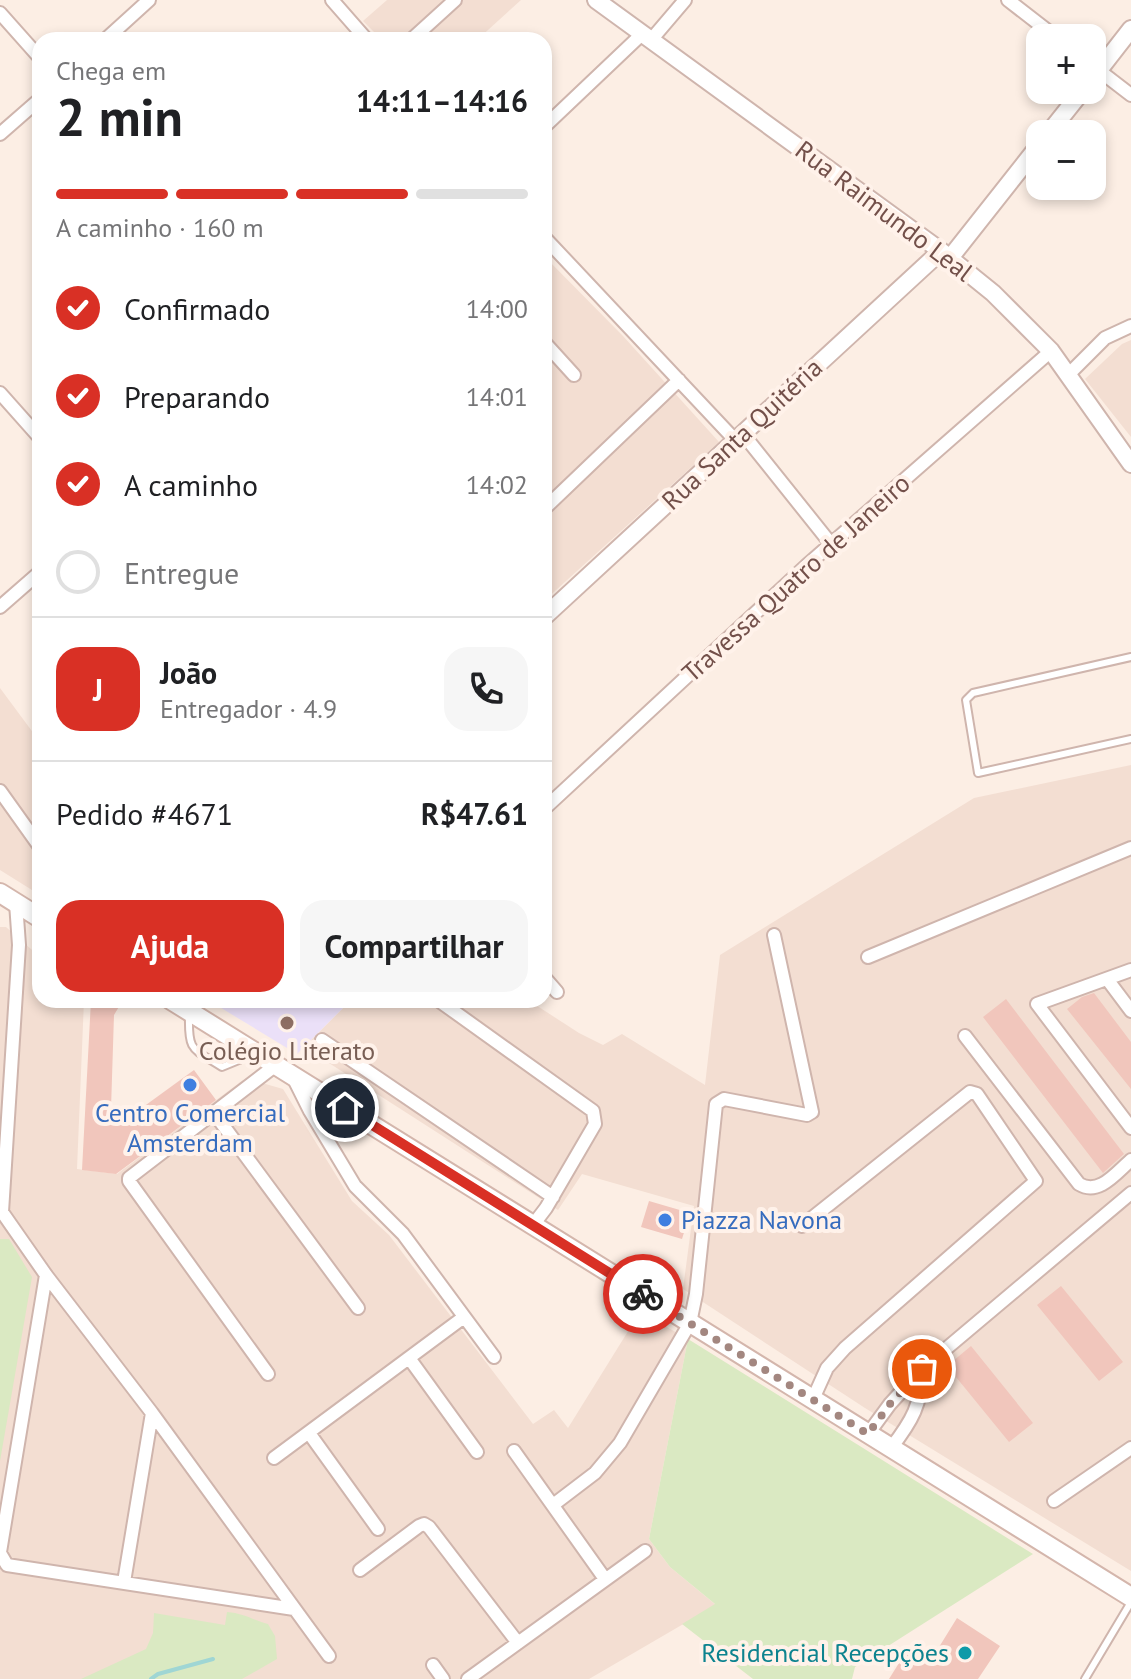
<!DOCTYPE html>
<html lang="pt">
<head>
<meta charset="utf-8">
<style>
	:root { --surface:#fff; --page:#f6f6f6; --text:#202124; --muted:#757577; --line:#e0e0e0; --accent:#d93025 }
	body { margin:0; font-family:"PT Sans",sans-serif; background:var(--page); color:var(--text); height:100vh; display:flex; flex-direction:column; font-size:30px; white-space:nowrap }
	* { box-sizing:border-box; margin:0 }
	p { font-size:26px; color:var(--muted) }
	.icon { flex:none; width:44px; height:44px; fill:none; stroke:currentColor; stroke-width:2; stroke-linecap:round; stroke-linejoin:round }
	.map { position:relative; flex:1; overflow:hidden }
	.details { position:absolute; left:32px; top:32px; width:520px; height:976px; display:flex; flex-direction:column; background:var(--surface); border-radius:24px; box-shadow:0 4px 12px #0003 }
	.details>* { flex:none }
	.controls { position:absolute; left:1026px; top:24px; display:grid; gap:16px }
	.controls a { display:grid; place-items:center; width:80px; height:80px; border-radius:16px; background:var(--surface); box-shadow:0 4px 12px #0003; font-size:40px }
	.pin { position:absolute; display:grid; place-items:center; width:68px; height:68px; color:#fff; margin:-34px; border:4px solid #fff; border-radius:50%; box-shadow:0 2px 8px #0007 }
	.courier { position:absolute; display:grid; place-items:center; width:80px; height:80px; margin:-40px; border:6px solid #d93025; border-radius:50%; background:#fff; color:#222; box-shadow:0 2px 10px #0007 }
	.summary em { font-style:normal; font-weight:800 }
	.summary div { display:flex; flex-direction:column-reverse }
	.summary { display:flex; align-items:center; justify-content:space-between; height:136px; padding:0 24px }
	h1 { font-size:52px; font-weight:800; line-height:60px }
	.bar { display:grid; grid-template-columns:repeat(4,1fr); gap:12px 8px; align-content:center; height:96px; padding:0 24px }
	.bar i { height:10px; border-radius:6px; background:var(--line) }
	.bar .selected { background:var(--accent) }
	.bar p { grid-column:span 4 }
	.line { display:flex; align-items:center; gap:20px; padding:0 24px; border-top:2px solid var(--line) }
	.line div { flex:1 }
	.round { display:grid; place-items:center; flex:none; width:84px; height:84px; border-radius:24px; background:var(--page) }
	ol { padding:0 24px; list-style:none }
	li { display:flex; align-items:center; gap:24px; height:88px }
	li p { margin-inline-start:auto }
	li .icon { padding:8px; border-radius:50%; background:var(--accent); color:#fff; stroke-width:4 }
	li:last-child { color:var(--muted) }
	li i { width:44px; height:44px; border:4px solid var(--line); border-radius:50% }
	.primary-button { display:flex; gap:16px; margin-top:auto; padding:16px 24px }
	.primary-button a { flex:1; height:92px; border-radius:24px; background:var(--accent); color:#fff; font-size:32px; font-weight:800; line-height:92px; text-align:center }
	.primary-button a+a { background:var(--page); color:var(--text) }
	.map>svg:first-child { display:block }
</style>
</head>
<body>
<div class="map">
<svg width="1131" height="1679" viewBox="0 0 1131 1679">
	<rect width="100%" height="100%" fill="#fceee4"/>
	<!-- residential -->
	<path fill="#f3ded2" d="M387,0H521L477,40H382L363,21Z
		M544,256L623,336L719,442L544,601Z
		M1131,340V437L1085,379L1122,344Z
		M0,688L40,742V895L0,870Z
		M1131,765V1571L865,1408L683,1289L694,1206L582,1174L558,1210L304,1047L351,1000H528L579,1033L603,1045L622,1034L705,1085L720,955L974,798Z
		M0,927H6L40,957V1000H84L77,1169L117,1174L243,1080L255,1081L283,1089L352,1201L389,1235L533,1424L554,1410L568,1428L640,1312L688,1339L649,1539L670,1567L716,1605L589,1679H0Z"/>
	<!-- education -->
	<path fill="#ebe0f8" d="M208,1000H351L297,1054Z"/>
	<!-- green -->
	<path fill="#dae9c2" d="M0,1239H9L32,1277L0,1461Z
		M688,1339L1033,1554L855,1667L852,1679H753L682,1624L715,1604L670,1567L649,1539Z
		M227,1612C243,1613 253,1620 268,1624L275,1636L277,1659L242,1679H81L146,1649L153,1633L154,1613L225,1625Z"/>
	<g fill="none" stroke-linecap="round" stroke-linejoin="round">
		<!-- stream -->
		<path stroke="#9fd6d4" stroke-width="4" d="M151,1679L158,1674L213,1659"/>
	</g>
	<!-- building -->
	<path fill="#f1c6bc" d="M1094,993L1131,1042V1089L1067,1009L1082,997Z
		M1006,999L1124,1154L1103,1173L983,1017Z
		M91,1000H123L114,1015L111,1109L139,1110L194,1070L216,1100L116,1174L82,1170Z
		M649,1201L690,1213L682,1239L641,1227Z
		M1061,1286L1123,1362L1099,1381L1037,1305Z
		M971,1346L1033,1423L1009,1442L947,1366Z
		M957,1618L1000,1646L978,1679H889L909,1647L931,1660Z"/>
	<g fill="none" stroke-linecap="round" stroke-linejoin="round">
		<!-- service casing -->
		<g stroke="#cfb5ad" stroke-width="10">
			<path id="service" d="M1131,657L973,693L966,700L978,773L1131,739
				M189,1015C188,1052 192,1048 222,1067L239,1060L249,1052
				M1085,1679L1131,1602"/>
		</g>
		<!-- minor casing -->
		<g stroke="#cfb5ad" stroke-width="16">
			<path id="minor" d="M332,0L367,40
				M1008,0L1057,38
				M0,13L40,58
				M105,40L149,0
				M411,40L455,0
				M651,40L685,0
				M1092,65L1131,95
				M544,127L642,34
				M0,134L40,99
				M544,237L735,440
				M544,342L574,375
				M1069,374L1105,338L1131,326
				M0,393L40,438
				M743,434L831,544
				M544,509L679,380
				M0,607L40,572
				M0,791L40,847
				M544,809L806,566L1051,351
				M16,903L19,945L2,1212L46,1275L152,1413L329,1656
				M868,957L1131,848
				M1131,970L1037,1004L1131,1128
				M544,977L557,992
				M1107,979L1131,1011
				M438,1000L593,1111L595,1124L546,1208L533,1225
				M965,1036L1079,1184C1099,1196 1116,1173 1131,1160
				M322,1040L553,1197
				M293,1077L310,1111L355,1186L403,1234L494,1357
				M214,1113L358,1308
				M802,1226L970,1092L977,1094L1036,1181L845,1348L827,1368L813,1399
				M409,1358L477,1452
				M268,1374L129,1181V1178L276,1065
				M309,1433L378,1529
				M868,1434L890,1404L922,1369L1131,1193
				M891,1448C912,1421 922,1404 922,1369
				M514,1451L605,1579
				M274,1458L464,1317
				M1054,1501L1131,1448
				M553,1505L595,1473L620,1443L690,1323L696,1294L716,1104L724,1099L807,1115L812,1112L774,935
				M0,1552L46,1275
				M0,1553L7,1565L294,1609
				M360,1570L419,1526L424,1524L429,1527L518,1643
				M124,1582L152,1413
				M433,1665L443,1679
				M468,1679L645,1551"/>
		</g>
		<!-- tertiary casing -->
		<g stroke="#cfb5ad" stroke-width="20">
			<path id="tertiary" d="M596,0L941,251L993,293L1051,351L1131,464
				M1092,79L1131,29
				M1048,134L1083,90
				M950,258L1040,144
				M544,617L941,251"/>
		</g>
		<!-- secondary casing -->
		<g stroke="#d4b6ac" stroke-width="22">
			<path id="secondary" d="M0,893L40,918
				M171,1000L1131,1597"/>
		</g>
		<!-- service -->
		<use href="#service" stroke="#fff" stroke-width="6"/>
		<!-- minor -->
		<use href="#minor" stroke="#fff" stroke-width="12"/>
		<!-- tertiary -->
		<use href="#tertiary" stroke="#fff" stroke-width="16"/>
		<!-- secondary -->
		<use href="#secondary" stroke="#fff" stroke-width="18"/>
	</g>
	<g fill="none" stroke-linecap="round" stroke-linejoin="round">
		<!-- done -->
		<path stroke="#a38780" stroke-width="8" stroke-dasharray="0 14.4" d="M643,1294L868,1434L890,1404L922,1369"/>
		<!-- route -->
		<path stroke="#d93025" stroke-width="10" d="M345,1108L643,1294"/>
	</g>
	<!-- markers -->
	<circle fill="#8d6e63" stroke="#fff2ea" stroke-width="3" cx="287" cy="1023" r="8"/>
	<g fill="#3f7fe0" stroke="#fff2ea" stroke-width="3">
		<circle cx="190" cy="1085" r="8"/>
		<circle cx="665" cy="1220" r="8"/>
	</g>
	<circle fill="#0f9aa8" stroke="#fff2ea" stroke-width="3" cx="965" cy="1653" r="8"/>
	<g text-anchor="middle" stroke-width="8" stroke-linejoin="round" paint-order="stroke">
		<!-- street labels -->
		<g font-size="26" fill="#73504a" stroke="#fff2ea">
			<text transform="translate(884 211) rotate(37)" y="9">Rua Raimundo Leal</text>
			<text transform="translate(742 434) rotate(-43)" y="9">Rua Santa Quitéria</text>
			<text transform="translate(796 578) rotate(-42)" y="9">Travessa Quatro de Janeiro</text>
		</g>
		<!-- education labels -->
		<g font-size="26" fill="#785e54" stroke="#fff2ea">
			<text x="287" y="1060">Colégio Literato</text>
		</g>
		<!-- shop labels -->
		<g font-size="26" fill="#366cbe" stroke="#fff2ea">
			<text x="190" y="1122">Centro Comercial<tspan x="190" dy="30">Amsterdam</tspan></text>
			<text x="681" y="1229" text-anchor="start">Piazza Navona</text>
		</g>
		<!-- culture labels -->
		<g font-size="26" fill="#0d838f" stroke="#fff2ea" text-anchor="end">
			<text x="949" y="1662">Residencial Recepções</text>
		</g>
	</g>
</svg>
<div class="controls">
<a>+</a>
<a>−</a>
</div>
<div class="pin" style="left:922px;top:1369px;background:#ea580c"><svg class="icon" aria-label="bag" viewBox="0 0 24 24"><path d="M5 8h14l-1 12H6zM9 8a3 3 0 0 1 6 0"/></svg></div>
<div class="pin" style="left:345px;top:1108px;background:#1f2937"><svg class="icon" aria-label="home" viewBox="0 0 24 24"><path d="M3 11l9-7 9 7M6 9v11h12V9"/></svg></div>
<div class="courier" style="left:643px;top:1294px"><svg class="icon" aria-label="bike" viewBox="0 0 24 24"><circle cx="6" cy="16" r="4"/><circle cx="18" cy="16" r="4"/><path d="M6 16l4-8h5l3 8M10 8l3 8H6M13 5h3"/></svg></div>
<section class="details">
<div class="summary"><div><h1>2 min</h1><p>Chega em</p></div><em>14:11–14:16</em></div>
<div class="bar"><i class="selected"></i><i class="selected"></i><i class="selected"></i><i></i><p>A caminho · 160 m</p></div>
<ol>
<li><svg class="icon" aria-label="check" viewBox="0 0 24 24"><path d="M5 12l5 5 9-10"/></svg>Confirmado<p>14:00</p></li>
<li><svg class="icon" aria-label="check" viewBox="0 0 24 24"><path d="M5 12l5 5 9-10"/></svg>Preparando<p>14:01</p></li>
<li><svg class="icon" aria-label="check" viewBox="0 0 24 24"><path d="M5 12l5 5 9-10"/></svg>A caminho<p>14:02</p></li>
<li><i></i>Entregue</li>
</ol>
<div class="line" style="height:144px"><b class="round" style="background:var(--accent);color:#fff">J</b><div><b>João</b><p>Entregador · 4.9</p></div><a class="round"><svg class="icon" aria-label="phone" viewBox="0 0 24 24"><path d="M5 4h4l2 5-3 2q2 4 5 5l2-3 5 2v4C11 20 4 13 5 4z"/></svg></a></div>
<div class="line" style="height:104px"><div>Pedido #4671</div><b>R$47.61</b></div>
<div class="primary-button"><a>Ajuda</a><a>Compartilhar</a></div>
</section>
</div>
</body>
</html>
